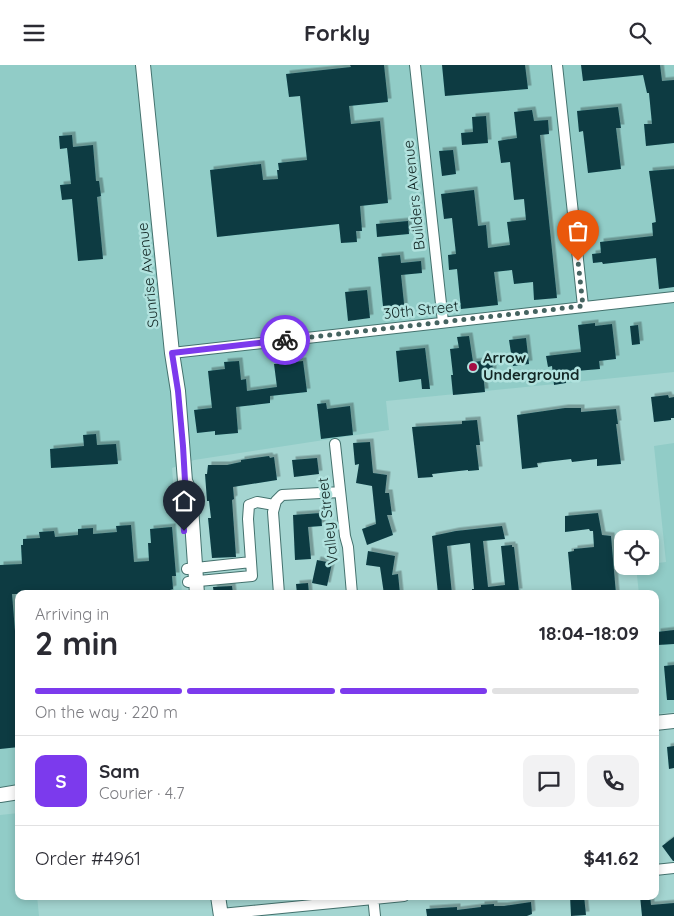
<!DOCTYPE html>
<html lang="en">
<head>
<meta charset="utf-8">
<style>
	:root { --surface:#fff; --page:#f2f2f3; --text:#2b2b33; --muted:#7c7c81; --line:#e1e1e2; --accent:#7c3aed }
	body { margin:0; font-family:Quicksand,sans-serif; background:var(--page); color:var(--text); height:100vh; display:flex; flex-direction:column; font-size:19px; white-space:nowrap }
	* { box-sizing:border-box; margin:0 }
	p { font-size:16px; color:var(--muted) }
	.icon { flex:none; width:28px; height:28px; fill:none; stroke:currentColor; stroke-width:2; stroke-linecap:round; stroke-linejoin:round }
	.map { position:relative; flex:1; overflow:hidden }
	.panel { position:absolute; left:15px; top:525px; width:644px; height:310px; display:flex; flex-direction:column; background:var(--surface); border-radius:10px; box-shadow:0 2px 8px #0003 }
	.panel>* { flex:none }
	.buttons { position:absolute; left:614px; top:465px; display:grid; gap:10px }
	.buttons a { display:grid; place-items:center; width:45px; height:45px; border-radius:10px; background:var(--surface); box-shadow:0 2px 8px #0003; font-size:25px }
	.pin { position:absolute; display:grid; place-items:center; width:42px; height:42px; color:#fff; margin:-51px -21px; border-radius:50% 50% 50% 0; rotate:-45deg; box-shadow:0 0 5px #0007 }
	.pin .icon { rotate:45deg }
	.courier { position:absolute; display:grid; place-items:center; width:50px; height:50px; margin:-25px; border:4px solid #7c3aed; border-radius:50%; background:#fff; color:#222; box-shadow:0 1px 6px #0007 }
	.overview em { font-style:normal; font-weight:800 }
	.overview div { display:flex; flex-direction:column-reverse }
	.overview { display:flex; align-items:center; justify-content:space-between; height:85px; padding:0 20px }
	h1 { font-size:32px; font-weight:800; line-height:38px }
	.bar { display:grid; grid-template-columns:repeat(4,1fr); gap:8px 5px; align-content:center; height:60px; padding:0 20px }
	.bar i { height:6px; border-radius:4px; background:var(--line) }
	.bar .selected { background:var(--accent) }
	.bar p { grid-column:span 4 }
	.line { display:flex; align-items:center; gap:12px; padding:0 20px; border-top:1px solid var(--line) }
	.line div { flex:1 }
	.round { display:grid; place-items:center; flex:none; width:52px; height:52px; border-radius:10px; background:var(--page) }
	header { display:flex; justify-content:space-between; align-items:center; height:65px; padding:0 20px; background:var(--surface); font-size:22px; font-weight:800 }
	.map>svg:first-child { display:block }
</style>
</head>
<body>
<header><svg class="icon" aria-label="menu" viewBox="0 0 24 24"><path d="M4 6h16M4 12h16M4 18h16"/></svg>Forkly<svg class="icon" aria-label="search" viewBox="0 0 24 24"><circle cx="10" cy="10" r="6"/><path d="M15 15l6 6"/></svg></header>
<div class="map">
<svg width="674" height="851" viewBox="0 0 674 851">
	<defs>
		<filter id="shadow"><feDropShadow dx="3.5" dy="-3.5" stdDeviation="0" flood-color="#0004"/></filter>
	</defs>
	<rect width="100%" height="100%" fill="#a4d5d1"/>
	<!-- built -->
	<path fill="#91ccc7" d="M0,0H674V307L386,336L389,365L194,395L172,403L182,529H19V719L0,722Z
		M674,378V647L655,649V529H639L636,501H650V499L666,497L654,381Z
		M19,748V831H37L39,851H0V750Z"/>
	<!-- building -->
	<path fill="#0a3b43" filter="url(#shadow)" d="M350,0H384L388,37L349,41L351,59L380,56L388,138L360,141L362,166H356L357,177L341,178L339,159L217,172L210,105L261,99L263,115L278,114L277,105H279L278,98L307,95L300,31L289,32L286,9L351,2Z
		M442,0H525L528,24L445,31Z
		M581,0H660L662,16L674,15V78L646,81L644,59H652L649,28H647L643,10L583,16Z
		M618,42L621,63H616L621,104L588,108L583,66L579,67L577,46Z
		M532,45L534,56L548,55L549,69L540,70L557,233L534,235L533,217L514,219L512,205L494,207L498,240L461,244L457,204L449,205L448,190L456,189L452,153L444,154L441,129L474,125L478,161L486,160L488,183L510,180L507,157L526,155L524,134L514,135L510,97L501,98L498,76L517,73L514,47Z
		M486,51L488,78L462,80L461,68L473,67L472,52Z
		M72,70L73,82L93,80L96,116H99L101,131L97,132L103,194L78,196L72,134L62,135L60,120L71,119L67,83L60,84L59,71Z
		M453,85L456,109L442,111L439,86Z
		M674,104V222L659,224L656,193L603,199L602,197L593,198L592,189L601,188L600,177L653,171L652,158L656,157L649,106Z
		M408,156L409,169L377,172L376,159Z
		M400,190L401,198L421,196L422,208L401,210L405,248L384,251L378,192Z
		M367,225L370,253L348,256L345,227Z
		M595,258V261L612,259L616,294L599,296L600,304L576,306L577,313L566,314V318L554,320L552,301L548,302L546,291L581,287L578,260Z
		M638,260L640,279L632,280L630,261Z
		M469,271L473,297L492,295L493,307L483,308L485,327L453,330L451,310H453L450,284L459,283L457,272Z
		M526,273L529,299L513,301L509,275Z
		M425,283L430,324H422L421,314L399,317L396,286Z
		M239,296L241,315L246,314L247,326L277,322L274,299L303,296L307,327L270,331V338L236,342L238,368L215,370V366L197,368L194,345L212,343L208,306L225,304L224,297Z
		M668,330L669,333L674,332V353H671V355L654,357L651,332Z
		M326,338L327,344L350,341L353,370L321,374L317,339Z
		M565,343H581V347L616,344L618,359H616L621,399L597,401V394L572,397L571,394L537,398L538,402L522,404L517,350Z
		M477,355L480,380H476L479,405L468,406V405L432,409L433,412L418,413L412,362L462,359V356Z
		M96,369L97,380L116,379L118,399L51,403L50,384L84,381L83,370Z
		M370,377L373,408L387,410L385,428H389L392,450H387L393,470L367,480L362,464L376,459L372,421L356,418L359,399L355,400L353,378Z
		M269,391L270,393L274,392L277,415L233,422L234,434L232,435L236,492L212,493L208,453H211L209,436H207L205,409H207L208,400H227L241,397V395Z
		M317,393L319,409L294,412L292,395Z
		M321,448L322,461L308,462L311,494L295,495L293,450Z
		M598,448L602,470L611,471L616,529H572L568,487L574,486V484L594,482L593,466H590L589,464L565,467V451Z
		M131,460L134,497L149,496L148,478H151L150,464L172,462L176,511H172L173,524L170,525V529H12L15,566H19V682L0,684V500L22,499L21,480H23V474L40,473L39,467L54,466L55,472L78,470V464L93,463V469L117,467L116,461Z
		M502,461L505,474L483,476L488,522L505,520L501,481L512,480V482H514L519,527H516L517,529H472V524H474L470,478L447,481L452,529H438L432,471L456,466Z
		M368,486L395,491L392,510L398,509L400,529H384L380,502L366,500Z
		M317,495L332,498L327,521L312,518Z
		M308,518L309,529H297L296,519Z
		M232,521L233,529H214L213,522Z
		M674,565V579L658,580L657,567Z
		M674,600V635H667L664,601Z
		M674,681V703L669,704L667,682Z
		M674,772V796H673L662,781Z
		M570,831H584L586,850L571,851Z
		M640,831H650L651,840L674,838V851H642Z
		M531,837L532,849L527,851H427L426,844L457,842V845L481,842V840L494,839V841H504Z"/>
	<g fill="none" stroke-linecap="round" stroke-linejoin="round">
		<!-- minor casing -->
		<g stroke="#44726e" stroke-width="12">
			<path id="minor" d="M415,0L443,257
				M557,0L583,241
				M172,288L674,232
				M335,379L345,471L348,482L352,529
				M187,504L251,497
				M188,517L252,511L248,454L249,440L257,437L274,440
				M279,529L273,447L276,436L282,430L340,427
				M655,805L674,803
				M373,831L375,851
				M221,849L404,831"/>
		</g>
		<!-- tertiary casing -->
		<g stroke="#44726e" stroke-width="16">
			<path id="tertiary" d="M143,0L172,288L178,326L185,416L190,427L197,529
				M655,658L674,656
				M0,730L19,727
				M218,831L221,851"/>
		</g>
		<!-- minor -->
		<use href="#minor" stroke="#fff" stroke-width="10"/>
		<!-- tertiary -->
		<use href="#tertiary" stroke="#fff" stroke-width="14"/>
	</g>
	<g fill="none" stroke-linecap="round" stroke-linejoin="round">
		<!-- done -->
		<path stroke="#466461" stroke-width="5" stroke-dasharray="0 9" d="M285,275L583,241L578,196"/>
		<!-- route -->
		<path stroke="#7c3aed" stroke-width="6" d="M184,466L182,428L185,416L183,381L178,326L172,288L285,275"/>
	</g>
	<!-- markers -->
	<circle fill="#a50d43" stroke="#b1e2de" stroke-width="2" cx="473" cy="302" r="5"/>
	<g text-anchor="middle" stroke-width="5" stroke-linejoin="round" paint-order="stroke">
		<!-- street labels -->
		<g font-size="15" fill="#132725" stroke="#b1e2de">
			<text transform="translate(414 130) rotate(-96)" y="5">Builders Avenue</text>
			<text transform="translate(148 210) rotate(-96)" y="5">Sunrise Avenue</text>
			<text transform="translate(421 245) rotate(-6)" y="5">30th Street</text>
			<text transform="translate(328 456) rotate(-97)" y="5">Valley Street</text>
		</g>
		<!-- poi labels -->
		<g font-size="15" font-weight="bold" fill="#132725" stroke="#b1e2de" text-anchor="start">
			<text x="483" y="298">Arrow<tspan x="483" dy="17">Underground</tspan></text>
		</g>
	</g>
</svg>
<div class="buttons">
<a><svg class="icon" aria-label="locate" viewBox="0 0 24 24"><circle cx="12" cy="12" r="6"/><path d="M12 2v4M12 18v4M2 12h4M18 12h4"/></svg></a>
</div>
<div class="pin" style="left:578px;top:196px;background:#ea580c"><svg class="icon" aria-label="bag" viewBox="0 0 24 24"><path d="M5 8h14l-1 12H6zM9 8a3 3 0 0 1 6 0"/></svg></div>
<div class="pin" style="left:184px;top:466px;background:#1f2937"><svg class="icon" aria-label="home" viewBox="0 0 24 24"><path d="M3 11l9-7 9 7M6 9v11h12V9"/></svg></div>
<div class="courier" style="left:285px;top:275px"><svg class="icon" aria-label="bike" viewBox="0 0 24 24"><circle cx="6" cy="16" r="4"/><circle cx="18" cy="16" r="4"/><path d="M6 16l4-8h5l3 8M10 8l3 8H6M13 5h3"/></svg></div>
<section class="panel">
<div class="overview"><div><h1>2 min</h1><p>Arriving in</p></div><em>18:04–18:09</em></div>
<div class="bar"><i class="selected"></i><i class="selected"></i><i class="selected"></i><i></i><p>On the way · 220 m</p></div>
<div class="line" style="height:90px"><b class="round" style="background:var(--accent);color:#fff">S</b><div><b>Sam</b><p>Courier · 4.7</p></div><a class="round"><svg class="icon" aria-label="chat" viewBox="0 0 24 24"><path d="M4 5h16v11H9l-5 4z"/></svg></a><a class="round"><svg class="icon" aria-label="phone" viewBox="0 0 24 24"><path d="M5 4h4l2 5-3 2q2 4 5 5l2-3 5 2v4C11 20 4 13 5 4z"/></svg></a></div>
<div class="line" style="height:65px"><div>Order #4961</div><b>$41.62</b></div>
</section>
</div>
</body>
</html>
